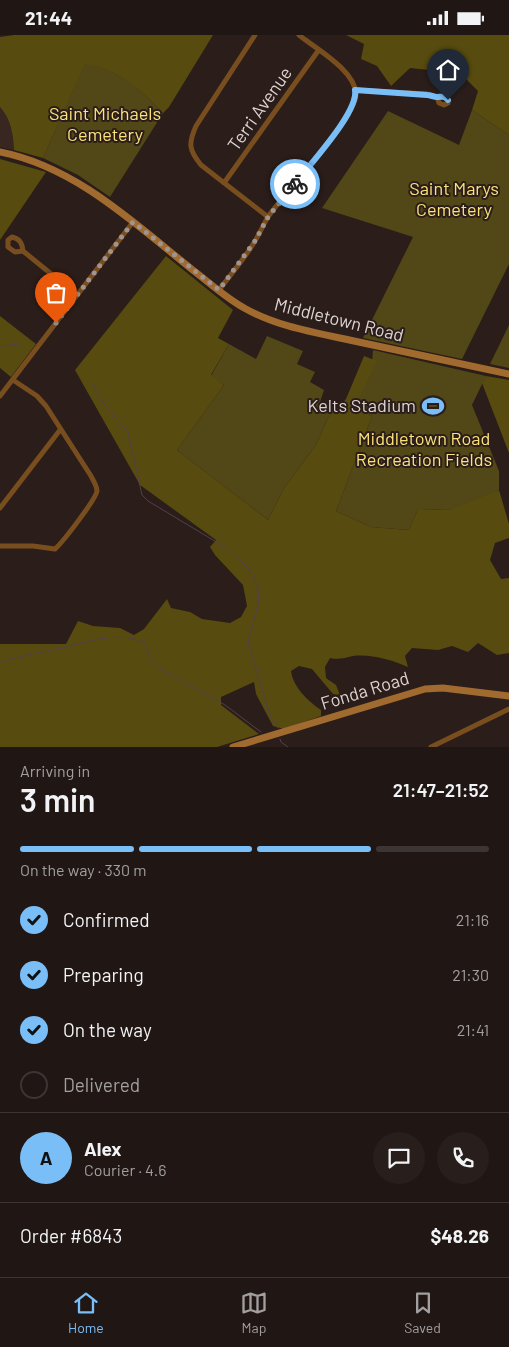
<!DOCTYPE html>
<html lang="en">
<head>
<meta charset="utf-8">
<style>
	:root { --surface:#201614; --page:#281f1d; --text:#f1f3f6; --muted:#a29fa0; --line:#3d3534; --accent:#7abef8 }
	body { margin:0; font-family:Barlow,sans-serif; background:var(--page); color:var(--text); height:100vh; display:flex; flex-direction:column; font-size:19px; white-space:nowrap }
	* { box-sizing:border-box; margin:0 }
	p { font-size:16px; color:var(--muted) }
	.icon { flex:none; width:28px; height:28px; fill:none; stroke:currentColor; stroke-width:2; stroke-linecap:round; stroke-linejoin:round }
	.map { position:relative; height:712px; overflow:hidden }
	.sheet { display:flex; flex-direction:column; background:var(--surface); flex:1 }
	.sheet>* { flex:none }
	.pin { position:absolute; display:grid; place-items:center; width:42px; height:42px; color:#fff; margin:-51px -21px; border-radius:50% 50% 50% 0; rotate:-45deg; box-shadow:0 0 5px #0007 }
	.pin .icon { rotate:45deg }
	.courier { position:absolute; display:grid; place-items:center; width:50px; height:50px; margin:-25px; border:4px solid #7abef8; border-radius:50%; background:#fff; color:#222; box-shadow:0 1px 6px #0007 }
	.summary em { font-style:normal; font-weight:600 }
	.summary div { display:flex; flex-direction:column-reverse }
	.summary { display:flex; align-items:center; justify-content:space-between; height:85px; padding:0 20px }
	h1 { font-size:32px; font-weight:600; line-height:38px }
	.bar { display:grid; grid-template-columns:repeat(4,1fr); gap:8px 5px; align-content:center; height:60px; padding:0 20px }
	.bar i { height:6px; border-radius:4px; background:var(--line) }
	.bar .current { background:var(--accent) }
	.bar p { grid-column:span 4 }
	.line { display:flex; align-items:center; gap:12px; padding:0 20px; border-top:1px solid var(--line) }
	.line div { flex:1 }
	.round { display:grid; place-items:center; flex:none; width:52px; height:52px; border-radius:26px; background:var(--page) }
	ol { padding:0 20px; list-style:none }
	li { display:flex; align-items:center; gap:15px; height:55px }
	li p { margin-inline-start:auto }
	li .icon { padding:5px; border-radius:50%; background:var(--accent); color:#111; stroke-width:4 }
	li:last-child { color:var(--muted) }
	li i { width:28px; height:28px; border:2px solid var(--line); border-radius:50% }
	.status { display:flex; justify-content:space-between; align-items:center; height:35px; padding:0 25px; background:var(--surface); direction:ltr }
	.status svg { height:14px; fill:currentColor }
	.tabs { display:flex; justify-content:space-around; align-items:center; height:70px; border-top:1px solid var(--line); background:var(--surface); font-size:14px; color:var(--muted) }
	.tabs a { display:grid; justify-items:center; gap:2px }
	.tabs .current { color:var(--accent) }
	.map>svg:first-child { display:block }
</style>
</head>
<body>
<div class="status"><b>21:44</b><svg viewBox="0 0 49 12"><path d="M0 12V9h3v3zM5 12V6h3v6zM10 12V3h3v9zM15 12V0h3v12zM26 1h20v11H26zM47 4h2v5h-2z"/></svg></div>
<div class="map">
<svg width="509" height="712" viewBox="0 0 509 712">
	<rect width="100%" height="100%" fill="#2a1d1a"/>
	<!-- built -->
	<path fill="#382621" d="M0,72L6,79L12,96L14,115L0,112Z"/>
	<!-- green -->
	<path fill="#524716" d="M85,28C120,35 139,53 163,78L110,162L78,140L43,123Z
		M472,75L509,100V229L462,324L363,303L413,202L322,173L388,76L459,110Z
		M509,290V333L490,329Z
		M267,301L303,316L297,329L315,337L310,347L324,355L320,367L336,376L327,385L316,410L284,453L268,485L177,415L224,350L211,341L229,309L256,324Z
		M373,315L486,341L472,370L499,436V455L475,467L449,475L418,474L409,495L371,492L336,476L372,381L352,371L372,327Z"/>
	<!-- forest -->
	<path fill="#584b0f" d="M14,0H213L169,72L163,78C140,54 118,34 85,29L43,123L14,115C13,99 11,84 0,72V2Z
		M346,0H509V100L472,75L478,56L460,38L410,33L391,51L377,31L361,24L364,9Z
		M0,124L46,137L0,205Z
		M166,221L233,275L218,303L229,309L211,340L224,350L177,415L268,485L284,453L316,410L327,385L346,364L364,321L377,326L362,358L352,371L372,381L336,476L371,492L409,495L418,474L449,475L499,455L509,489V503L495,508L490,525L501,544L509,543V618L497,620L478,608L468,617L452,611L438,615L412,613L405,621L408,632C391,625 372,619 353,621C344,623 339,625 330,623L325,632L326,643L336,650L340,660L333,659L312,634L299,631L291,636C293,652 308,666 321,675V681L284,694L273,691L256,659L254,647L221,662V670L259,699L217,712H0V609H66L78,586L93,591L120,593L134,600L144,594L167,564L171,573L190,577L202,584L230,588L241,582L247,571L243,550L215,520L210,512L216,505L140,450L75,335Z
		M0,281L36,309L11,342L0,333Z
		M486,341L509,345V418L482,348Z"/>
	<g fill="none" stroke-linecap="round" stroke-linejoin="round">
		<!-- stream -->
		<path stroke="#53404c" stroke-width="1" d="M0,311L20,309
			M81,337L92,348L100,364L128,398L142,460L148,466L228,514L248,533L259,553L258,570L248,607L270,681L278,693
			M0,627C20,621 41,617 61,613C88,607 119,595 145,608L151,626L162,635L225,670L261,697
			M280,704L281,707L288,712"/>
		<!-- street -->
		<path stroke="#794e1e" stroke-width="5" d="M255,0L196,91C188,109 189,115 201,130L268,182
			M355,55L427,59L437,62
			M439,61L447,63L448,68L444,70L439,68L437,62Z
			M224,148L318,16
			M12,202C20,204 22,208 23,216L15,217L8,212V205Z
			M23,216L77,260
			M219,255C231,239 245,223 255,206C260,198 263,190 268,182C284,157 356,84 356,59C355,35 316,14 299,0
			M0,361L133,187
			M0,473L60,395
			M0,511H33L55,514C63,507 96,464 97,456C97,451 93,445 91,441L46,371L37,361L13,345
			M431,712L509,674"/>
		<!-- secondary -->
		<path stroke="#a16a2e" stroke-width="7" d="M0,117C76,132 135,189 194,236C211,249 227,264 246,274C278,292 318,298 354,306C406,317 457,328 509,339
			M233,712L425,654L443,653L509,661"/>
	</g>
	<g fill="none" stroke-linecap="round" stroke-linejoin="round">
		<!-- done -->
		<path stroke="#9f9492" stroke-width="5" stroke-dasharray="0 9" d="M56,288L133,187L219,255L255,206L268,182L295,149"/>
		<!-- route -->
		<path stroke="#7abef8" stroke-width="6" d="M295,149C309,130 359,77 355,55L427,60C430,60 434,62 437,62C442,62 444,60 448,65"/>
	</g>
	<!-- icons -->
	<defs>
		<g id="stadium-bare" transform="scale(1.725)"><path d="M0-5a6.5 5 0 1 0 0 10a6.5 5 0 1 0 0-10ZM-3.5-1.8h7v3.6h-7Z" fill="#7abef8" stroke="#2a1d1a" stroke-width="2.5" paint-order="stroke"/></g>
	</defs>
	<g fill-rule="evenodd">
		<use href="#stadium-bare" x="433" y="371"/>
	</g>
	<g text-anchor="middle" stroke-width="4" stroke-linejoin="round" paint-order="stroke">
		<!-- street labels -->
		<g font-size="18" fill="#ded4d2" stroke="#2a1d1a">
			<text transform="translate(260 74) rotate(-55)" y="6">Terri Avenue</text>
			<text transform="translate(339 285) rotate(14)" y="6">Middletown Road</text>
			<text transform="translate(365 656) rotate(-17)" y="6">Fonda Road</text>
		</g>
		<!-- park labels -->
		<g font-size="18" fill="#fce27a" stroke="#2a1d1a">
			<text x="105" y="85">Saint Michaels<tspan x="105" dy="21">Cemetery</tspan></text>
			<text x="454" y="160">Saint Marys<tspan x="454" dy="21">Cemetery</tspan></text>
			<text x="424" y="410">Middletown Road<tspan x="424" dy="21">Recreation Fields</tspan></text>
		</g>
		<!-- poi labels -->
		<g font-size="18" fill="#ded4d2" stroke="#2a1d1a" text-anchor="end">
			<text x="416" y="377">Kelts Stadium</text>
		</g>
	</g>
</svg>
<div class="pin" style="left:56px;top:288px;background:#ea580c"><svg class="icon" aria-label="bag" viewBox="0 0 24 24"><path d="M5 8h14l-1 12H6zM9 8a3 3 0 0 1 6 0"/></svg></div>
<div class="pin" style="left:448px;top:65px;background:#1f2937"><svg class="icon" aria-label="home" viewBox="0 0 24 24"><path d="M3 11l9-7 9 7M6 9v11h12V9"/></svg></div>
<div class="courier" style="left:295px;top:149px"><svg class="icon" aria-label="bike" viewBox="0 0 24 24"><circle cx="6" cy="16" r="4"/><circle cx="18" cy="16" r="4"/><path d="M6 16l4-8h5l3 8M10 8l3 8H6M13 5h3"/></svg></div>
</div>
<section class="sheet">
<div class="summary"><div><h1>3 min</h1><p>Arriving in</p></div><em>21:47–21:52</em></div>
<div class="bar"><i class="current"></i><i class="current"></i><i class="current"></i><i></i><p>On the way · 330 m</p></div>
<ol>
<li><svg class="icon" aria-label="check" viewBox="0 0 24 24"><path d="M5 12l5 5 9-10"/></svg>Confirmed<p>21:16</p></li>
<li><svg class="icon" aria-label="check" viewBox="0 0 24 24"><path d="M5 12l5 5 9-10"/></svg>Preparing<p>21:30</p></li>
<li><svg class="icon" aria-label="check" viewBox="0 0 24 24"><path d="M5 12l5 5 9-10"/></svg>On the way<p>21:41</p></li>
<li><i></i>Delivered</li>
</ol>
<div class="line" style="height:90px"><b class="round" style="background:var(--accent);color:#111">A</b><div><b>Alex</b><p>Courier · 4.6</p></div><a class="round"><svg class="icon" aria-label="chat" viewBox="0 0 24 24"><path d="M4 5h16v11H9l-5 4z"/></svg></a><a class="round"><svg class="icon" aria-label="phone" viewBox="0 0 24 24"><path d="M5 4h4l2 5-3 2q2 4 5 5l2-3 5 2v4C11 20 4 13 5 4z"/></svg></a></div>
<div class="line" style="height:65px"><div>Order #6843</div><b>$48.26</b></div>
</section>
<nav class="tabs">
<a class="current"><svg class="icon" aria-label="home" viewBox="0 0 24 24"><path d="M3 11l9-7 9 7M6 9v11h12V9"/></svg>Home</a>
<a><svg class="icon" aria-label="map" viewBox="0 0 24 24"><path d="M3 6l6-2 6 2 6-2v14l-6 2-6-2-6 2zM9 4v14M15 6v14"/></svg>Map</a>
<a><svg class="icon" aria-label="saved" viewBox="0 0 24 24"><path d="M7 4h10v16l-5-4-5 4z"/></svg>Saved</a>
</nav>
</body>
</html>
